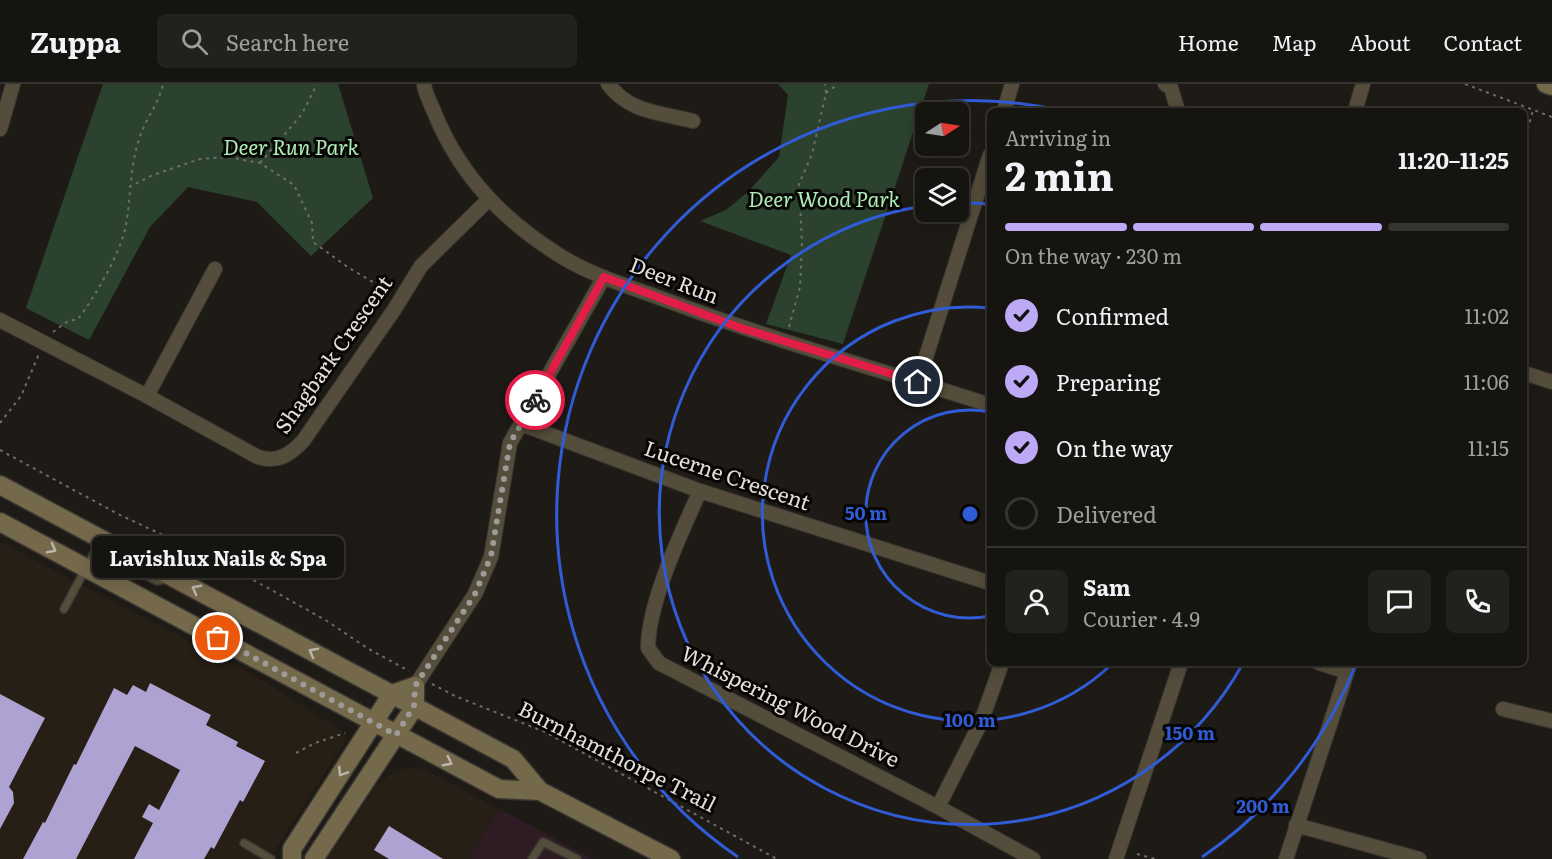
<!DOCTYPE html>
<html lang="en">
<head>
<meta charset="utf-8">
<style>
	:root { --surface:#161410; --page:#23211e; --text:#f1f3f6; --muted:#9e9e9f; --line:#353330; --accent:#bda9f5 }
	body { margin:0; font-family:Literata,serif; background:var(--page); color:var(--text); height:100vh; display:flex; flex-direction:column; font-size:22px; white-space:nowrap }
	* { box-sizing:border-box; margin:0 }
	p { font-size:20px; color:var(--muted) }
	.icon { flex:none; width:33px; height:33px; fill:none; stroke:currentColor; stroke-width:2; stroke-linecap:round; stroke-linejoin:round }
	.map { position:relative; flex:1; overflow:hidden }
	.sheet { position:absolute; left:987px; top:24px; width:540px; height:558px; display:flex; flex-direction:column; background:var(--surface); border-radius:9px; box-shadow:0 3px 15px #0003,0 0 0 2px var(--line) }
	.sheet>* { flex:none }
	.needle { width:39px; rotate:78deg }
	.tools { position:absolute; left:915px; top:18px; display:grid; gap:12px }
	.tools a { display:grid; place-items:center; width:54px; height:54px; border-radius:9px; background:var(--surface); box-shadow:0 3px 15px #0003,0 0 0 2px var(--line); font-size:30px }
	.pin { position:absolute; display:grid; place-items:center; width:51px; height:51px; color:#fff; margin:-26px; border:3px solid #fff; border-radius:50%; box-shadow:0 2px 6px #0007 }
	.courier { position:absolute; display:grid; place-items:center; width:60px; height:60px; margin:-30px; border:4px solid #e11d48; border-radius:50%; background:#fff; color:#222; box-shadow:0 2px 8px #0007 }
	.bubble { position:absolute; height:42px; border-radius:9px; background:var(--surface); box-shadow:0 3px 15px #0003,0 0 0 2px var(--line); font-size:20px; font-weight:700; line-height:42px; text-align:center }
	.headline em { font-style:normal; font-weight:700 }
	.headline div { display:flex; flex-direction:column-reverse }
	.headline { display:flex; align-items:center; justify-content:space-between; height:102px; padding:0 18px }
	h1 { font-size:39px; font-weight:700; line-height:45px }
	.bar { display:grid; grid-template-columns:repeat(4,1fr); gap:9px 6px; align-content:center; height:72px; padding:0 18px }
	.bar i { height:8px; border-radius:4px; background:var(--line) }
	.bar .active { background:var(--accent) }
	.bar p { grid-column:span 4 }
	.line { display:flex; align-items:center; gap:15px; padding:0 18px; border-top:2px solid var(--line) }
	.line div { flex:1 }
	.round { display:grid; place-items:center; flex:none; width:63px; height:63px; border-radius:9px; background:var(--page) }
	ol { padding:0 18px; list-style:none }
	li { display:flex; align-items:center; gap:18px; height:66px }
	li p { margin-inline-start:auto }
	li .icon { padding:6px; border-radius:50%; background:var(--accent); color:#111; stroke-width:4 }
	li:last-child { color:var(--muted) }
	li i { width:33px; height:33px; border:3px solid var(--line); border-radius:50% }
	header { display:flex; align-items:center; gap:36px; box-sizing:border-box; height:84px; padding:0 30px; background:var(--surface); border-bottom:2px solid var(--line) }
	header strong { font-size:28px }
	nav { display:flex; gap:33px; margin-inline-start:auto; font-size:21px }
	.search { width:420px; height:54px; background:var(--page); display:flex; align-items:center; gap:15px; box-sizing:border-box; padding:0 21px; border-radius:9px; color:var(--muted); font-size:22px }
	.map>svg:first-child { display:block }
</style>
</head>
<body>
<header>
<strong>Zuppa</strong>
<div class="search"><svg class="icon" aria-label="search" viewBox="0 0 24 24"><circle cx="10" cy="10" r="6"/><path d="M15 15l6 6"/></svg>Search here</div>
<nav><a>Home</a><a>Map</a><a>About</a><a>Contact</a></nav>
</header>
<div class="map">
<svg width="1552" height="775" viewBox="0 0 1552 775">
	<rect width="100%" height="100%" fill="#1e1a16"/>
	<!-- built -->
	<path fill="#271f16" d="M0,458L252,590L341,646L345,654V658L269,775H0Z
		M408,684L423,685L499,725L469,775H327L377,701L393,688Z"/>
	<!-- industrial -->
	<path fill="#2d1c24" d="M499,725L521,736L593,775H469Z"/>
	<!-- green -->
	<path fill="#2b432e" d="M103,0H338L373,114L311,172L257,118L188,103L150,143L89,256L26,224Z
		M778,0H929L843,260L766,240L791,171L700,137L726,126L749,107L779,73L788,11Z"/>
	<!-- building -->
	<path fill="#ada2d1" d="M150,599L211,631L206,641L238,658L236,662L265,677L243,718L240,716L214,765L211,763L204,775H134L153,739L142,733L149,720L159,726L180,686L135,662L76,775H23L43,738L45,739L74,680L76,681L114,604L127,611L133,601L146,608Z
		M0,610L45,634L9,703L13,708L14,719L0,745Z
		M389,742L443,775H389L374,766Z"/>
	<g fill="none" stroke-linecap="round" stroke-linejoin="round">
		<!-- lane casing -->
		<g stroke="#393632" stroke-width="10">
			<path id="lane" d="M64,525L94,469L99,467L157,497L167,495
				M244,759L271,775
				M532,775L543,758L577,775"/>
		</g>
		<!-- street casing -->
		<g stroke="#393632" stroke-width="16">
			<path id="street" d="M424,0C425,10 431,20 435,30C461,93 504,137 562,173C595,193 634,204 671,218C776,257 884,287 990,321
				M608,0C630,29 659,28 693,37
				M1165,0L1171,4L1178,27
				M1004,27L1012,0
				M1355,27L1363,0
				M0,45L13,0
				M0,236L147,312L258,373C277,379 290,371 303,357L394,226L421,182L488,116
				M1524,289L1552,298
				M918,298L990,71
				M147,312L215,185
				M521,340L700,407L990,499
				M700,407C681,449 648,519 648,564L659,579L938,723L1033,775
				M1319,579L1347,588
				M415,602L475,510L491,473L510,359L604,193
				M1503,625L1552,637
				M938,723L981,638L1002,579
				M1296,741L1419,775
				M1116,775L1181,579
				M1286,775L1350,579"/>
		</g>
		<!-- secondary casing -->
		<g stroke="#393632" stroke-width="21">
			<path id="secondary" d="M1546,0L1552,2
				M0,401L513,675L540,707L671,775
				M0,438L499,705L540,707
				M292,775V765L392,610L415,602V622L314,775"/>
		</g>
		<!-- path -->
		<path stroke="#706c69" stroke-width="2" stroke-dasharray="3 4.5" stroke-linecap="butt" d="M1465,0L1552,33
			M826,9L838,0
			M1524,60L1533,26
			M260,79L302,30L317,0
			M129,103L153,91L200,75L227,73L260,79L294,101L312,139L313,158L349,184L390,208
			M800,119H820
			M789,243L800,203L802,159L799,100L812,70L826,9L825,0
			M53,248L68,237L78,235C95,213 121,168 126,141C131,112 130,83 139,55C145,36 159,19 163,0
			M0,339L21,312L39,270
			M0,366L118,430L197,467L270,505L327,537L367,564L409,587
			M432,600L455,612L545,648L777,775
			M296,669L315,659L345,649
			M1137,770L1155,775"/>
		<!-- lane -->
		<use href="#lane" stroke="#554d3b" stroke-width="7"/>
		<!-- street -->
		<use href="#street" stroke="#554d3b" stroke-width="14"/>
		<!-- secondary -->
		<use href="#secondary" stroke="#75694c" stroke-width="18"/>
	</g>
	<!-- one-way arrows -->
	<defs><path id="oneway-chevron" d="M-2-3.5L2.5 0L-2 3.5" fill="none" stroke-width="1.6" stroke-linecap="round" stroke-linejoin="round" transform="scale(1.5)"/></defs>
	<g stroke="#bcb6aa">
		<use href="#oneway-chevron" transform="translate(52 465) rotate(28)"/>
		<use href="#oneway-chevron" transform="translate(196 505) rotate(-152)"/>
		<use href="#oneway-chevron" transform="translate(313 568) rotate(-152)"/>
		<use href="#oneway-chevron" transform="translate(448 678) rotate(28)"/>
		<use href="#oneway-chevron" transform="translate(342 688) rotate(123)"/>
	</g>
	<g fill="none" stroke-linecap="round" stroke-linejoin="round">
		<!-- done -->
		<path stroke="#9d9a97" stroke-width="6" stroke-dasharray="0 10.8" d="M218,554L396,651L414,622L415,602L475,510L491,472L510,359L535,316"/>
		<!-- route -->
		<path stroke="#e11d48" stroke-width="8" d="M535,316L604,193L741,244L918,298"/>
	</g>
	<!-- distance rings -->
	<g fill="none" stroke="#315cd8" stroke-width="3">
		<path d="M990 532A104 104 0 1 1 990 328"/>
		<path d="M1112 580A207 207 0 1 1 990 224"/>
		<path d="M1242 581A311 311 0 1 1 924 122M959 119A311 311 0 0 1 989 120"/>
		<path d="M1355 582A414 414 0 0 1 1202 773M738 773A414 414 0 0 1 1063 27"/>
	</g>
	<g text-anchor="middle" stroke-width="6" stroke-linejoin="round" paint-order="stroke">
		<!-- park labels -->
		<g font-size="21" font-style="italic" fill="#aeedb6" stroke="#070604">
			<text x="291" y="71">Deer Run Park</text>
			<text x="824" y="123">Deer Wood Park</text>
		</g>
		<!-- street labels -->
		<g font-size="21" fill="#e2dfdc" stroke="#070604">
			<text transform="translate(674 197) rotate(21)" y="7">Deer Run</text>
			<text transform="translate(334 271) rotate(-55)" y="7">Shagbark Crescent</text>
			<text transform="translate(727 392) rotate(19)" y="7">Lucerne Crescent</text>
			<text transform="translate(790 623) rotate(27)" y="7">Whispering Wood Drive</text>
			<text transform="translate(617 673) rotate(27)" y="7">Burnhamthorpe Trail</text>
		</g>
	</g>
	<circle cx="970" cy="430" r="9" fill="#315cd8" stroke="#070604" stroke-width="3"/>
	<g font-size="18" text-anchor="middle" font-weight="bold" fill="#315cd8" stroke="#070604" stroke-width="6" stroke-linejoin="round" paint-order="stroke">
		<text x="866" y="436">50 m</text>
		<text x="970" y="643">100 m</text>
		<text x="1190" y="656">150 m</text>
		<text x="1263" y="729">200 m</text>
	</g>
</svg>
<div class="tools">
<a><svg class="needle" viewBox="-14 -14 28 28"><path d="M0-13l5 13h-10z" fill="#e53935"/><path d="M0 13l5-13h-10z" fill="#9e9e9f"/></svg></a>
<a><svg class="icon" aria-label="layers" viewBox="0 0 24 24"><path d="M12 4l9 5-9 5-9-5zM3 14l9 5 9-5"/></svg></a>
</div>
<div class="pin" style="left:218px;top:554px;background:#ea580c"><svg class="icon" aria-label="bag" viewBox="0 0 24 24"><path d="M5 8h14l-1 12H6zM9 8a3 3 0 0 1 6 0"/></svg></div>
<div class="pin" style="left:918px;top:298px;background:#1f2937"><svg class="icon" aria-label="home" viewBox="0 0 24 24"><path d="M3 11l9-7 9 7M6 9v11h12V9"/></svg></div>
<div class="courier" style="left:535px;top:316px"><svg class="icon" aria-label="bike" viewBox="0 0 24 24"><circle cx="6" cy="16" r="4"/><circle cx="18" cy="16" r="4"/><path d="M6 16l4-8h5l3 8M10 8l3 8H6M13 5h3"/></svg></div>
<div class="bubble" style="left:92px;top:452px;width:252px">Lavishlux Nails &amp; Spa</div>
<section class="sheet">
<div class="headline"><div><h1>2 min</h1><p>Arriving in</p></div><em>11:20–11:25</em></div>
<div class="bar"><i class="active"></i><i class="active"></i><i class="active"></i><i></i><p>On the way · 230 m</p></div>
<ol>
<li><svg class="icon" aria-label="check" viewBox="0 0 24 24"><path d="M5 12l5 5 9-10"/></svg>Confirmed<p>11:02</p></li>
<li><svg class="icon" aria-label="check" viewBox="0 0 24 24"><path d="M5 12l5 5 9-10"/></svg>Preparing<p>11:06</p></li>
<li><svg class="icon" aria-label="check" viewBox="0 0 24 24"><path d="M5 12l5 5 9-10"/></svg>On the way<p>11:15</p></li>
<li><i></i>Delivered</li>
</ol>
<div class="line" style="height:108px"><a class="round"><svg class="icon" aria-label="person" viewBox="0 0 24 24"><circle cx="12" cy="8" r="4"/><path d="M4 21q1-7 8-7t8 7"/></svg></a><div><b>Sam</b><p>Courier · 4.9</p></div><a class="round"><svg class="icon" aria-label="chat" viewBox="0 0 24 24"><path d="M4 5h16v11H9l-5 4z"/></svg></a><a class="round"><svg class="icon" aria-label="phone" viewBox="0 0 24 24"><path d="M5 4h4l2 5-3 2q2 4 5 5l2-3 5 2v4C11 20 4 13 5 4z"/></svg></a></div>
</section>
</div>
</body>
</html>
